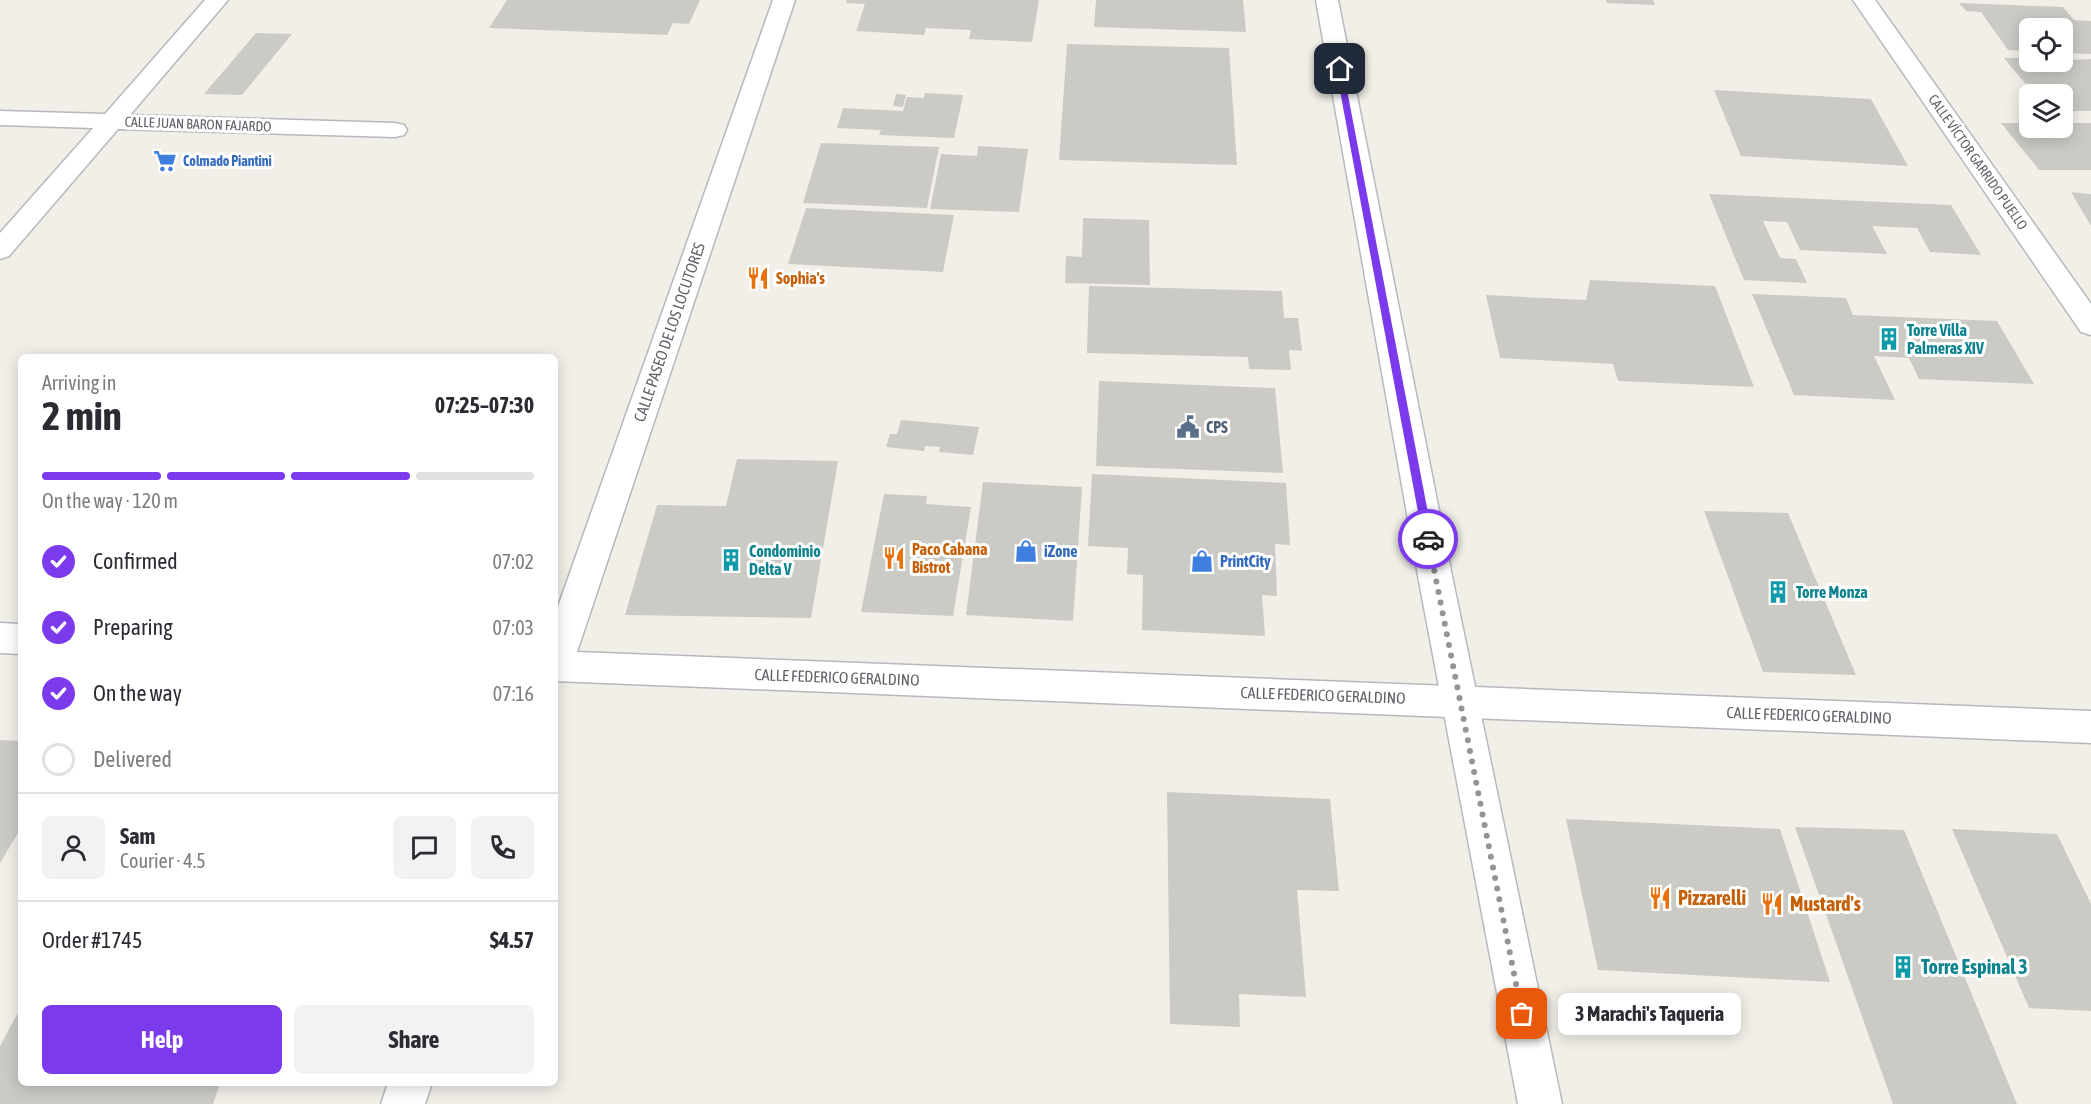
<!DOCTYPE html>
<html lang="en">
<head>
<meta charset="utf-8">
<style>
	:root { --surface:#fff; --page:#f2f2f3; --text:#2b2b33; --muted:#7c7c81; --line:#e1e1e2; --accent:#7c3aed }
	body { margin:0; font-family:"Asap Condensed",sans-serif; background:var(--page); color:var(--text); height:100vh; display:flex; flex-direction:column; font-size:22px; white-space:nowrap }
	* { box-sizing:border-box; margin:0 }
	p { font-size:20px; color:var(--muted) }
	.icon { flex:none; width:33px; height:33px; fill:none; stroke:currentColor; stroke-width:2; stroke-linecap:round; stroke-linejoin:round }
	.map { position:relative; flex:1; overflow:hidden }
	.drawer { position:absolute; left:18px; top:354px; width:540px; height:732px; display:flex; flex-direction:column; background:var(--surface); border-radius:9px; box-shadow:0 3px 15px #0003 }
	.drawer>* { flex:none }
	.buttons { position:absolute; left:2019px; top:18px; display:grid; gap:12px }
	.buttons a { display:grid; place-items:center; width:54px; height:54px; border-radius:9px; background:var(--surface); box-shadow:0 3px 15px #0003; font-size:30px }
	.pin { position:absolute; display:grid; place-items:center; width:51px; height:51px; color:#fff; margin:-26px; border-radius:12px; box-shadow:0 3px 9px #0006 }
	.courier { position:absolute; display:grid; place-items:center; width:60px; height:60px; margin:-30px; border:4px solid #7c3aed; border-radius:50%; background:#fff; color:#222; box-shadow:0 2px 8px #0007 }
	.bubble { position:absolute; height:42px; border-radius:9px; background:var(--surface); box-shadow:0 3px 15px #0003; font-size:20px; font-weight:700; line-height:42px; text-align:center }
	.overview em { font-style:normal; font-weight:700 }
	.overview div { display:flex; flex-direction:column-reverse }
	.overview { display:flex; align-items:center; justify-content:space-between; height:102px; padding:0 24px }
	h1 { font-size:39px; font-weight:700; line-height:45px }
	.bar { display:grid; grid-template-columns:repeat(4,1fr); gap:9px 6px; align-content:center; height:72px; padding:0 24px }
	.bar i { height:8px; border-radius:4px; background:var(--line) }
	.bar .selected { background:var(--accent) }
	.bar p { grid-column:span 4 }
	.line { display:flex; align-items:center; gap:15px; padding:0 24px; border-top:2px solid var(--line) }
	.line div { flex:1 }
	.round { display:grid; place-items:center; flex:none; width:63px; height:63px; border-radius:9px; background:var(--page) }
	ol { padding:0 24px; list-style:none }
	li { display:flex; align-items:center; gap:18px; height:66px }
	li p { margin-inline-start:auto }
	li .icon { padding:6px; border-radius:50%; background:var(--accent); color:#fff; stroke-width:4 }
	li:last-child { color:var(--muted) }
	li i { width:33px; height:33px; border:3px solid var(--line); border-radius:50% }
	.button { display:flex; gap:12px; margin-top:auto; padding:12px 24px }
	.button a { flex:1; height:69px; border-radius:9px; background:var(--accent); color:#fff; font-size:24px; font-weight:700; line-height:69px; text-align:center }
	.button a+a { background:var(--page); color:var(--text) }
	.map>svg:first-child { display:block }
</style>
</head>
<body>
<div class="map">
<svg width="2091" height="1104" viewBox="0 0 2091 1104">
	<rect width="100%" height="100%" fill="#f1efe8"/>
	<!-- building -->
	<path fill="#cccac5" d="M507,0H700L689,24L673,23L667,35L489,28Z
		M847,0H1039L1032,42L969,39L971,30L926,28L924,35L856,31L865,4L846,3Z
		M1096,0H1243L1246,32L1094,27Z
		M1606,0H1653L1655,5L1607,3Z
		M1959,3L2063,7L2074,20L2091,21V54L2062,53V28H2030V51L2008,50L1981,12L1966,11Z
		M256,33L292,34L242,95L204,94Z
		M1067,44L1229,48L1237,165L1059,160Z
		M2004,58H2030V62L2091,59V111H2062V94H2034Z
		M1714,90L1871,99L1908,166L1741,156Z
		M925,93L963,95L954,138L879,135L881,130L837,128L843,108L903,111L907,97L924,98Z
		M896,94L906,95L903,107L893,106Z
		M2001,123H2030V128H2062V123H2091V170H2039Z
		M821,143L939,147L927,208L803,203Z
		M978,146L1028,149L1019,212L930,209L941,154L977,156Z
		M2071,192L2091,194V226Z
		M1709,194L1951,205L1981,255L1930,252L1917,228L1872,226L1887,254L1800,250L1787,222L1763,221L1780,258L1796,259L1807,283L1744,280Z
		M806,208L954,215L943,272L788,264Z
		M1083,218L1149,220L1150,285L1065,283L1066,256L1082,257Z
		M1590,280L1715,286L1754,387L1618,381L1613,364L1500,358L1486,295L1586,300Z
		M1089,286L1282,291L1284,318H1298L1302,351L1289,350L1291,370L1249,369L1248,357L1087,353Z
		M1752,294L1846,298L1853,315L1997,321L2034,384L1919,379L1909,358L1874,356L1895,400L1794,395Z
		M1099,381L1275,388L1283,473L1096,466Z
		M901,420L979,427L973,455L939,452L940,447L925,446L924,451L886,447L890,434H897Z
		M737,459L838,461L811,618L625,615L657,505L726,506Z
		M1092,474L1286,483L1290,545L1275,544L1277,596L1262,595L1265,636L1142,630L1143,575L1127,574L1128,548L1088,546Z
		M983,482L1082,487L1073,621L966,615Z
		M884,494L927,496L926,504L971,507L953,616L861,612Z
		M1704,511L1788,513L1856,675L1763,672Z
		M0,740L21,741V828L0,863Z
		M1167,792L1330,799L1339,891L1297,890L1306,997L1239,994L1240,1027L1170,1024Z
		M1566,819L1780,829L1830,982L1598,970Z
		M1795,827L1904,830L2017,1104H1893Z
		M1952,829L2057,834L2091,904V1011L2029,1008Z
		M21,1007V1083H220L213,1104H0V1046Z"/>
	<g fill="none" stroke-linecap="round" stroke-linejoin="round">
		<!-- street casing -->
		<g stroke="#b5b8bc" stroke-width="3">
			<path id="street" d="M205,0H228L130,115L395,123L404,125L407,130L404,135L395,137L118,129L9,256L0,259V233L93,128L0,125V111L105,114Z
				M773,0H795L577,652L2091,711V743L555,681V615Z
				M1853,0H1875L2091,304V335L2081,332Z
				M0,623L21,624V654L0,653Z
				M388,1083H432L425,1104H381Z"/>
		</g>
		<!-- secondary casing -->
		<g stroke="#b6babf" stroke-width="3">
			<path id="secondary" d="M1316,0H1338L1452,576L1562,1104H1518L1418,576Z"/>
		</g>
		<!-- street -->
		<use href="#street" fill="#fff" fill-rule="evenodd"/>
		<!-- secondary -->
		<use href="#secondary" fill="#fff" fill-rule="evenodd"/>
	</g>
	<!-- route -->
	<path fill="#7c3aed" d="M1340,67L1343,69L1433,539L1428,543L1423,539L1336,69Z"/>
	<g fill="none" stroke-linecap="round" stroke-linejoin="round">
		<!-- done -->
		<path stroke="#929495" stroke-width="6" stroke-dasharray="0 10.8" d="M1428,539L1522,1014"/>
	</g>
	<!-- icons -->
	<defs>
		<g id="supermarket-bare" transform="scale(1.8)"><path d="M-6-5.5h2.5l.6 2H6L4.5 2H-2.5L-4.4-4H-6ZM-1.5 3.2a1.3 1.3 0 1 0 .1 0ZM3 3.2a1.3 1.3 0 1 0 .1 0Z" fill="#3f7fe0" stroke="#fff" stroke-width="2.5" paint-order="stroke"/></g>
		<g id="restaurant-bare" transform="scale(1.8)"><path d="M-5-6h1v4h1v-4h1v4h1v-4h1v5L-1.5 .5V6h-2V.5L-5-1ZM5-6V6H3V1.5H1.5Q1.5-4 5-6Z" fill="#e8710a" stroke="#fff" stroke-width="2.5" paint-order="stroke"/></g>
		<g id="building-bare" transform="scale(1.8)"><path d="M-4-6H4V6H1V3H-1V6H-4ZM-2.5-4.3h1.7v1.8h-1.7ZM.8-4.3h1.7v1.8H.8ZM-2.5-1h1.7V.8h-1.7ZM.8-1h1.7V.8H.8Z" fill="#0f9aa8" stroke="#fff" stroke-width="2.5" paint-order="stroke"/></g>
		<g id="civic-bare" transform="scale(1.8)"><path d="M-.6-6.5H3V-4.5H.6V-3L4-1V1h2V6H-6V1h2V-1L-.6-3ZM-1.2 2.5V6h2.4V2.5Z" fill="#5c6f8a" stroke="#fff" stroke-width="2.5" paint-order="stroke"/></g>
		<g id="shop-bare" transform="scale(1.8)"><path d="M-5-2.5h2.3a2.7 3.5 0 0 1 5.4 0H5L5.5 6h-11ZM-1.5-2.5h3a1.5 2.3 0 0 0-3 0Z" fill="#3f7fe0" stroke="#fff" stroke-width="2.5" paint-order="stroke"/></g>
	</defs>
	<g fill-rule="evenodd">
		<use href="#supermarket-bare" x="165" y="161"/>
		<use href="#restaurant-bare" x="758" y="278"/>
		<use href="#building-bare" x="1889" y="339"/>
		<use href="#civic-bare" x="1188" y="427"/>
		<use href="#shop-bare" x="1026" y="551"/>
		<use href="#restaurant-bare" x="894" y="558"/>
		<use href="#building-bare" x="731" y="560"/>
		<use href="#shop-bare" x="1202" y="561"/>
		<use href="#building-bare" x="1778" y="592"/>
		<use href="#restaurant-bare" x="1660" y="898"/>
		<use href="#restaurant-bare" x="1772" y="904"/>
		<use href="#building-bare" x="1903" y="967"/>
	</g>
	<g text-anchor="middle" stroke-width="6" stroke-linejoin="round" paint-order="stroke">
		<!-- far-street labels -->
		<g font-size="14" fill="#5f6368" stroke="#fff">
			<text transform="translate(198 124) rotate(2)" y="5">CALLE JUAN BARON FAJARDO</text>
			<text transform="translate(1978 162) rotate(55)" y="5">CALLE VÍCTOR GARRIDO PUELLO</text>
		</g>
		<!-- far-shop labels -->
		<g font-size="14" font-weight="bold" fill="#366cbe" stroke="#fff" text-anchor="start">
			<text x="183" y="166">Colmado Piantini</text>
		</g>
		<!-- food labels -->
		<g font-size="16" font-weight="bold" fill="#c56008" stroke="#fff" text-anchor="start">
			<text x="776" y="284">Sophia's</text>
			<text x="912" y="555">Paco Cabana<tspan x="912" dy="18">Bistrot</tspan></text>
		</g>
		<!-- culture labels -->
		<g font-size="16" font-weight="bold" fill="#0d838f" stroke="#fff" text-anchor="start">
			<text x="1907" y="336">Torre Villa<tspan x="1907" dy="18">Palmeras XIV</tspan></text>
			<text x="749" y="557">Condominio<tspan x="749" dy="18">Delta V</tspan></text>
			<text x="1796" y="598">Torre Monza</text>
		</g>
		<!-- street labels -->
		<g font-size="16" fill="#5f6368" stroke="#fff">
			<text transform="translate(669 332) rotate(-71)" y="6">CALLE PASEO DE LOS LOCUTORES</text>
			<text transform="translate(837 677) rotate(2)" y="6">CALLE FEDERICO GERALDINO</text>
			<text transform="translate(1323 695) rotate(2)" y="6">CALLE FEDERICO GERALDINO</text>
			<text transform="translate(1809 715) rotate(2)" y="6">CALLE FEDERICO GERALDINO</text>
		</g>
		<!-- service labels -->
		<g font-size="16" font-weight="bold" fill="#4e5e75" stroke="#fff" text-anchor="start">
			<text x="1206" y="433">CPS</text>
		</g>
		<!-- shop labels -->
		<g font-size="16" font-weight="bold" fill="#366cbe" stroke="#fff" text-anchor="start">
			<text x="1044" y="557">iZone</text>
			<text x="1220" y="567">PrintCity</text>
		</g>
		<!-- near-food labels -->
		<g font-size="20" font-weight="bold" fill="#c56008" stroke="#fff" text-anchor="start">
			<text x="1678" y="905">Pizzarelli</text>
			<text x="1790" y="911">Mustard's</text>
		</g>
		<!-- near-culture labels -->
		<g font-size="20" font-weight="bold" fill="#0d838f" stroke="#fff" text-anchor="start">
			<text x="1921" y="974">Torre Espinal 3</text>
		</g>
	</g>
</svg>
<div class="buttons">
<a><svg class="icon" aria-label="locate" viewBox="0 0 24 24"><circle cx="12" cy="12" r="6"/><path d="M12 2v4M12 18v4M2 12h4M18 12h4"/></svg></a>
<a><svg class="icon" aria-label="layers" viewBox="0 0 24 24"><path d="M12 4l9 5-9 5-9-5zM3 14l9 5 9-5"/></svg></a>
</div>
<div class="pin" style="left:1522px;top:1014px;background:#ea580c"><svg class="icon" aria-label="bag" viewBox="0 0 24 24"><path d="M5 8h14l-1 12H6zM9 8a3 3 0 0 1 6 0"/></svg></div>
<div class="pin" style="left:1340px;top:69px;background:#1f2937"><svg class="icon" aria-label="home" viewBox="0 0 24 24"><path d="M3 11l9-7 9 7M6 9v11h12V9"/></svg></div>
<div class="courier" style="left:1428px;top:539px"><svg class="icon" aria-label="car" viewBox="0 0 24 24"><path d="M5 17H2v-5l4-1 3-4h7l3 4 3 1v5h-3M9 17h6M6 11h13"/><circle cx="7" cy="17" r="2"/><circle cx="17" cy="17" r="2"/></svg></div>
<div class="bubble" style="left:1558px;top:993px;width:183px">3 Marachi's Taqueria</div>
<section class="drawer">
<div class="overview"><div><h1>2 min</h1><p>Arriving in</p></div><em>07:25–07:30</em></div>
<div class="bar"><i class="selected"></i><i class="selected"></i><i class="selected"></i><i></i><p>On the way · 120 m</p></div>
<ol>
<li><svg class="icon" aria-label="check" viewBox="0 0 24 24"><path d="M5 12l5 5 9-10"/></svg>Confirmed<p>07:02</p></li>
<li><svg class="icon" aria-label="check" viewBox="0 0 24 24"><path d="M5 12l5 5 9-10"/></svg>Preparing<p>07:03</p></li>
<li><svg class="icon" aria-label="check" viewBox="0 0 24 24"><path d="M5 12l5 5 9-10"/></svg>On the way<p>07:16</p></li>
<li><i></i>Delivered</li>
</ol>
<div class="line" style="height:108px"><a class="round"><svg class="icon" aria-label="person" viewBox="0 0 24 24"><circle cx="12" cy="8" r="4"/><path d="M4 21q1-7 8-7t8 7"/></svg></a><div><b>Sam</b><p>Courier · 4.5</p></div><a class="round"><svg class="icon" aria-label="chat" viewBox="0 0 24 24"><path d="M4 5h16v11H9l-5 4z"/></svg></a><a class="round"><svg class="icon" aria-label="phone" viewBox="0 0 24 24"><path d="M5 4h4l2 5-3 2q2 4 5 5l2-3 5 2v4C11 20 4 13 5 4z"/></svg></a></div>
<div class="line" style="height:78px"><div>Order #1745</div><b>$4.57</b></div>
<div class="button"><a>Help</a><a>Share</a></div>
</section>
</div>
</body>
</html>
